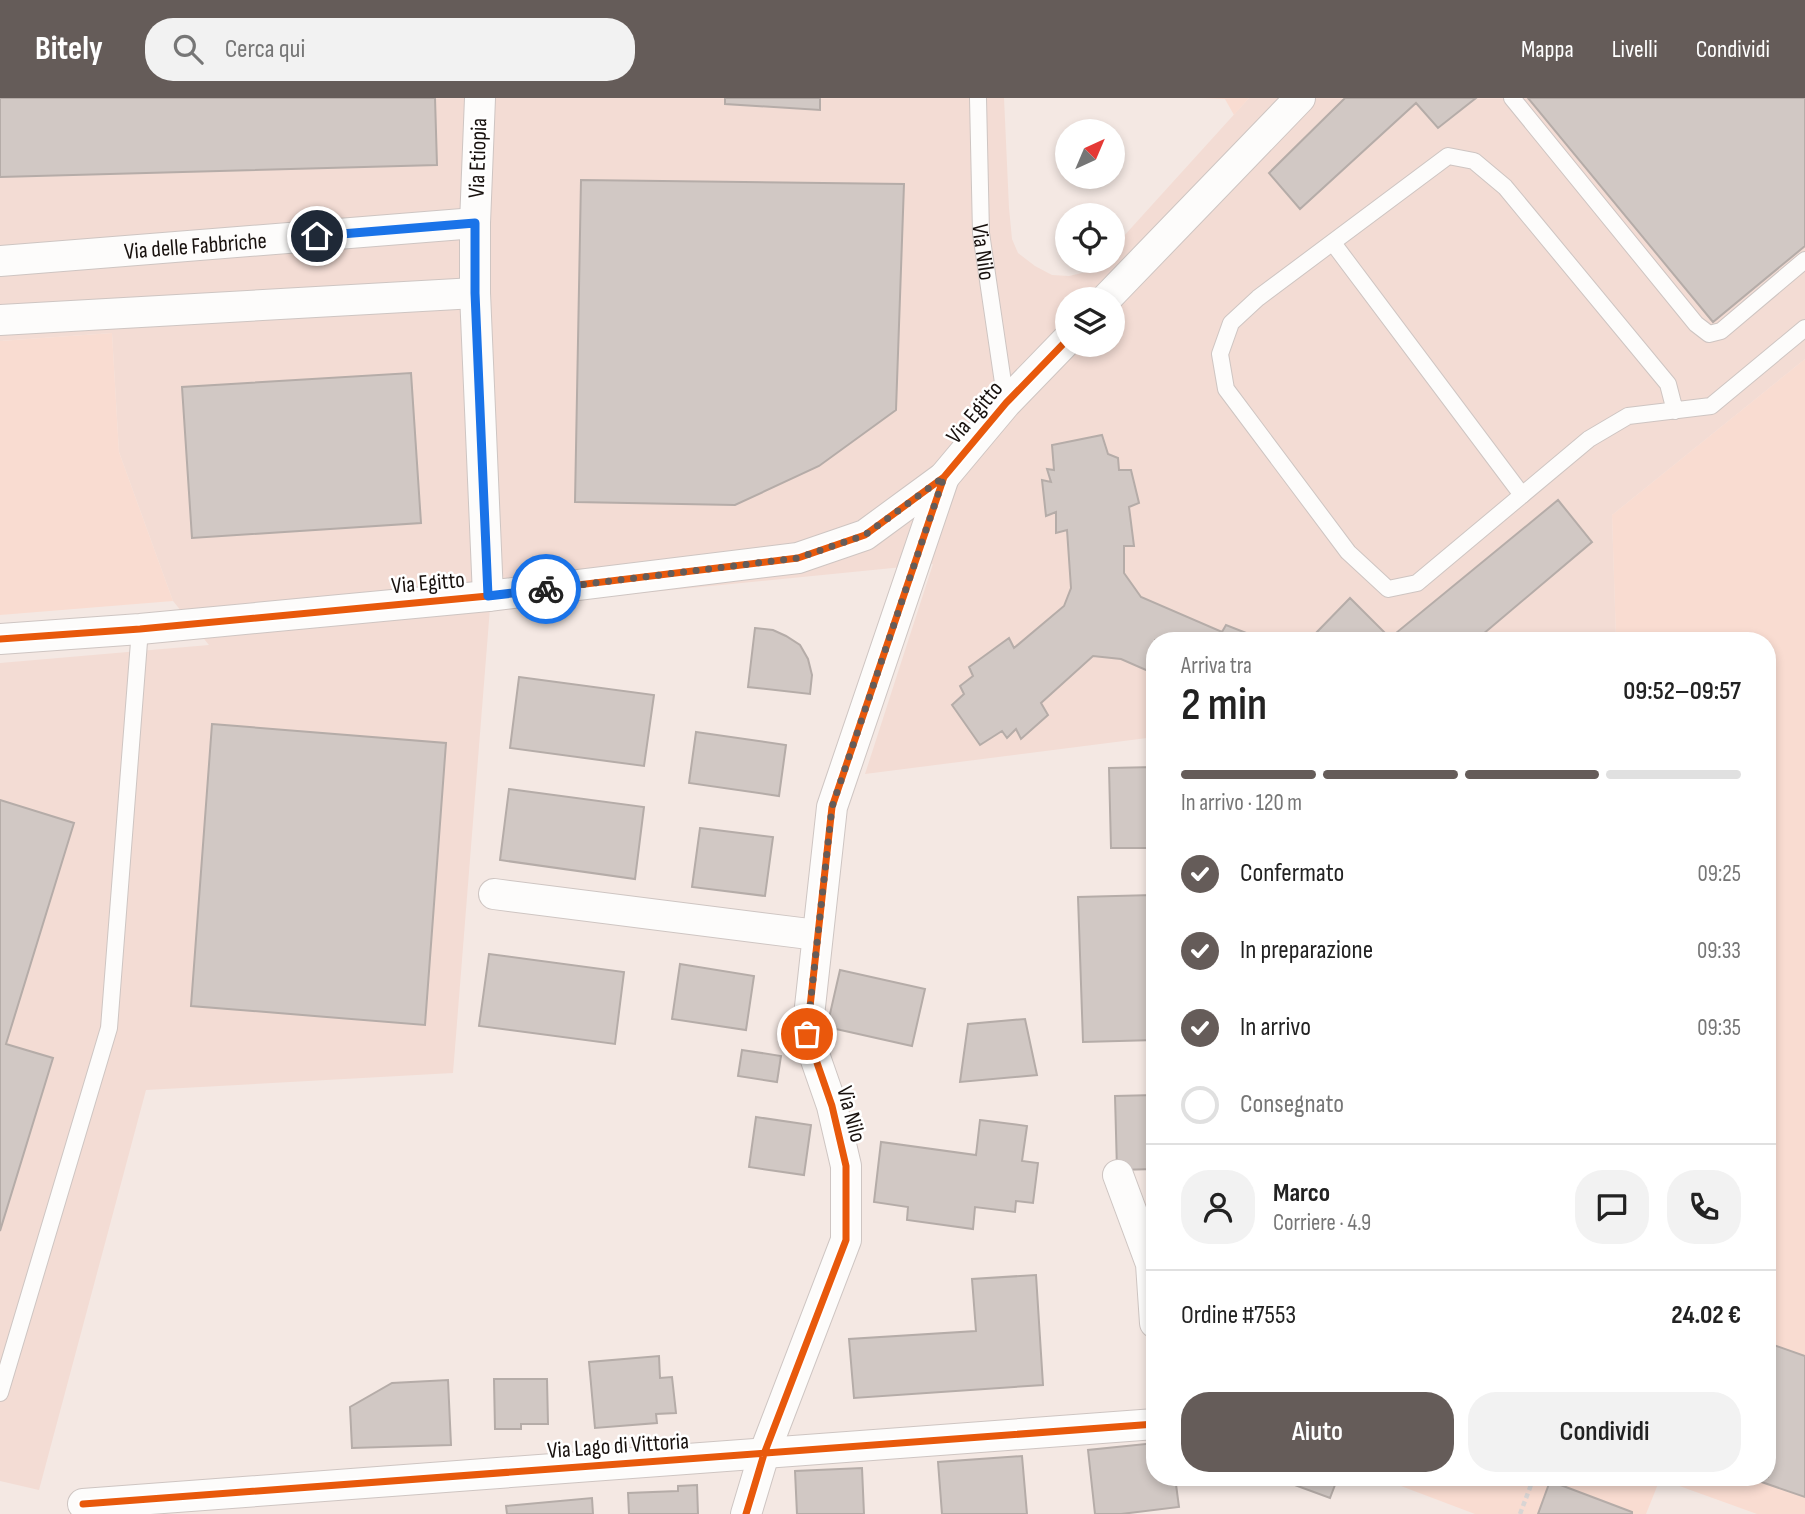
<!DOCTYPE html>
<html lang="it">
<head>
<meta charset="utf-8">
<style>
	:root { --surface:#fff; --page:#f2f2f2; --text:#222; --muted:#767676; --line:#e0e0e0; --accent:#655c59 }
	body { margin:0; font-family:"Sofia Sans Condensed",sans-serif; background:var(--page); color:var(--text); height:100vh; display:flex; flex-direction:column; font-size:26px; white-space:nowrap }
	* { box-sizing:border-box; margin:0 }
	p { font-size:23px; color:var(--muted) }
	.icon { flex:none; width:38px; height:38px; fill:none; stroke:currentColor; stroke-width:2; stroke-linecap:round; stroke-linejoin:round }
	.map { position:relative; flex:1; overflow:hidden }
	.sheet { position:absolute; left:1146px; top:534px; width:630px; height:854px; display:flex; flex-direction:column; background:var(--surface); border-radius:28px; box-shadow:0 4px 10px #0003 }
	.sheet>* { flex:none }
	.needle { width:46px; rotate:44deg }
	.buttons { position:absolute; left:1055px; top:21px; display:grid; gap:14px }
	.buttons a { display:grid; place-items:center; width:70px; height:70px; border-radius:50%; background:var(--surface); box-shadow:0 4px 10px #0003; font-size:35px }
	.pin { position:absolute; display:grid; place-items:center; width:60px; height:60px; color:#fff; margin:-30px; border:4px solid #fff; border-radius:50%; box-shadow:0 2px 7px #0007 }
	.courier { position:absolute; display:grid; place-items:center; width:70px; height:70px; margin:-35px; border:5px solid #1a73e8; border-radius:50%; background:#fff; color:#222; box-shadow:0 2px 9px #0007 }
	.headline em { font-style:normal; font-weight:600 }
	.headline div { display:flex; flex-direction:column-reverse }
	.headline { display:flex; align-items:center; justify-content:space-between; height:119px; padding:0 35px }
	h1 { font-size:46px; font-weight:600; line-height:52px }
	.bar { display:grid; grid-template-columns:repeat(4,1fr); gap:10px 7px; align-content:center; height:84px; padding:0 35px }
	.bar i { height:9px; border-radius:5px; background:var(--line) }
	.bar .current { background:var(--accent) }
	.bar p { grid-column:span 4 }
	.line { display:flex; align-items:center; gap:18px; padding:0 35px; border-top:2px solid var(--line) }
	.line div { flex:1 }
	.round { display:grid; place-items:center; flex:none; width:74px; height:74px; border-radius:28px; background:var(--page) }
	ol { padding:0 35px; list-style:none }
	li { display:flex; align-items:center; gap:21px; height:77px }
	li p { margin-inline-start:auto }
	li .icon { padding:7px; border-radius:50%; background:var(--accent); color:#fff; stroke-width:4 }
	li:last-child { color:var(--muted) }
	li i { width:38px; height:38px; border:4px solid var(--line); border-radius:50% }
	.primary-button { display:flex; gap:14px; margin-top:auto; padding:14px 35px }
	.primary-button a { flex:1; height:80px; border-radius:28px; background:var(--accent); color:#fff; font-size:28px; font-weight:600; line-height:80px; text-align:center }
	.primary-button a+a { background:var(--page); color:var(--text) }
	header { display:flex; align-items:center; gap:42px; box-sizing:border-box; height:98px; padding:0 35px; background:var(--accent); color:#fff }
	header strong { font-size:33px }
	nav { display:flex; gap:38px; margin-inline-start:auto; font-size:24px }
	.search { width:490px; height:63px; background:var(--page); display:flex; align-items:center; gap:18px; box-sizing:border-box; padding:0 24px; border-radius:28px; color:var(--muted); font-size:26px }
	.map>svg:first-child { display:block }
</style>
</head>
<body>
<header>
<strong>Bitely</strong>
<div class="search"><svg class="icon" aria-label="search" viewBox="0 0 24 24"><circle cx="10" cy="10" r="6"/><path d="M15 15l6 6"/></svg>Cerca qui</div>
<nav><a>Mappa</a><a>Livelli</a><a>Condividi</a></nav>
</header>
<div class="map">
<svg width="1805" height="1416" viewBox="0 0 1805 1416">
	<rect width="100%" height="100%" fill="#f4e8e3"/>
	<!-- built -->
	<path fill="#f3dcd4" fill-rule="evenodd" d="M0,0H1004L1009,110L1012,141L1018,155L1035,168L1052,177L1069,178L1086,174L1100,163H1113V150L1249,0H1805V261L1612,417L1616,542H1155V639L865,676L933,466L490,510L453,975L146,992L39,1392L0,1383V565L209,547L173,503L119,354L112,235L0,243ZM1068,201H1113V247H1068Z"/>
	<!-- green -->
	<path fill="#f9dcd1" d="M1201,0H1249L1234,17L1225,1Z
		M112,235L119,354L173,503L0,517V243Z
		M1805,261V1416H1757L1660,1381L1646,1416H1475L1377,1379H1768V542H1616L1612,417Z"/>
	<!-- building -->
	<path fill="#d1c8c4" stroke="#b5aca8" stroke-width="2" d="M0,0H435L437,67L0,79Z
		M725,0H820V12L725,6Z
		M1345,0H1476L1438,30L1416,5L1300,111L1269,75Z
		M1528,0H1805V148L1713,224Z
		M581,82L904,86L896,312L819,368L735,407L575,404Z
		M411,275L421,425L192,440L182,289Z
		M1102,337L1108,356L1118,360L1119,372H1131L1139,405L1129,409L1134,448H1124V475L1141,499L1222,534L1226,527L1264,542H1155V576L1121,561L1093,558L1041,605L1048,617L1021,641L1016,631L1007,640L1002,633L980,647L952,607L964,596L960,588L973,578L969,569L1009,540L1014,550L1064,508L1071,490L1067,432L1056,435V414L1046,418L1042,382L1051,384L1047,371L1054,372L1052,347Z
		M1558,402L1592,444L1476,542H1320L1314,537L1350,500L1390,540Z
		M755,530L773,532L786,538L800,547L808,561L812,577L810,596L748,589Z
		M519,579L654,597L644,668L510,650Z
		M212,626L446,645L425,927L191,908Z
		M696,634L786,647L779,698L689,685Z
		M1155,669V750H1111L1109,670Z
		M509,691L644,709L635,781L500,762Z
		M0,702L74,725L6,946L53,960L0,1133Z
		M700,730L773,739L765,798L692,789Z
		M1153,797L1155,859V942L1083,944L1078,799Z
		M489,856L624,874L615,946L479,928Z
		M680,866L754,878L746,932L672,921Z
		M840,872L925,891L912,948L827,929Z
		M1025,921L1037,977L960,984L968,926Z
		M742,952L781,958L777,984L738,978Z
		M1155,997V1071L1117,1072L1115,998Z
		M756,1019L811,1027L804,1077L749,1069Z
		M980,1022L1027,1028L1022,1063L1038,1065L1033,1105L1016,1103L1015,1114L975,1109L973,1131L907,1122L908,1109L874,1104L881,1044L976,1057Z
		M1036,1177L1043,1287L854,1300L849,1241L976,1233L972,1181Z
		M1768,1245L1805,1258V1399L1747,1379H1768Z
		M659,1258L660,1280L672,1279L676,1315L656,1316L657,1325L595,1330L589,1264Z
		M494,1281H547L548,1326H521V1331H495Z
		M448,1282L451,1347L352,1350L350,1309L392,1285Z
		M1155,1345V1379H1175L1179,1409L1121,1416H1095L1088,1352Z
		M1022,1358L1027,1416H942L938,1364Z
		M862,1370L864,1416H797L795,1373Z
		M1273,1379H1338L1330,1400Z
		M1550,1383L1632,1414V1416H1538Z
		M697,1387L698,1416H629L628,1395L678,1393V1388Z
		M592,1400L593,1416H507L506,1408Z"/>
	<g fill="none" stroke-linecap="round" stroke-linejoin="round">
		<!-- service casing -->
		<g stroke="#cec5c2" stroke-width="18">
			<g id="service">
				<path id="s1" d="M978,0L981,135L1006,305"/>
				<path d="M1512,0L1696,226L1709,236L1721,233L1805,162"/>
				<path d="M1333,145L1522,397"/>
				<path d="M1675,313L1668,286L1505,89L1474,63L1448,58L1258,200L1231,225L1220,256L1226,291L1348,454L1388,491L1417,485L1589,341L1628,318L1711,308L1805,230"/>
				<path d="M0,1295L109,930L140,531"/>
			</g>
		</g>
		<!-- minor casing -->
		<g stroke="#cec5c2" stroke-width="32">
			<g id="minor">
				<path d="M480,0L475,125V195L488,498"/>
				<path id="s2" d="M0,163L475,125"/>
				<path d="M1106,201L1300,0"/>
				<path d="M0,222L475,195"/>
				<path d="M0,541L140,531L488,498L798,460L865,437L944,379L1006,305L1068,241"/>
				<path d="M494,796L817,837"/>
				<path d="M1118,1077L1151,1166L1155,1225"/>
				<path d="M83,1406L1155,1326"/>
				<path d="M746,1416L764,1356L846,1142V1068L832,1008L807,936L832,709L944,379"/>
			</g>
		</g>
		<!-- path -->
		<path stroke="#d9d5d4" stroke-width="4.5" stroke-dasharray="5 3.5" stroke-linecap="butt" d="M1520,1416L1534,1379"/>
		<!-- service -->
		<use href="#service" stroke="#fdfcfb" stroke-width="16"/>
		<!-- minor -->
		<use href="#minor" stroke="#fdfcfb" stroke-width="30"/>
		<!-- cycleway casing -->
		<g stroke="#fff" stroke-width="11">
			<path id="cycleway" d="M0,541L140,531L488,498L798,460L865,437L944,379L1006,305L1068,241
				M83,1406L1155,1326
				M746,1416L764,1356L846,1142V1068L832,1008L807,936L832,709L944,379"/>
		</g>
		<!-- cycleway -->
		<use href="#cycleway" stroke="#e8590c" stroke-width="7"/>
	</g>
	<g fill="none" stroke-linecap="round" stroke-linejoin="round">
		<!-- done -->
		<path stroke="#655c59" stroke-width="7" stroke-dasharray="0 12.6" d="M546,491L798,460L865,437L944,379L832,709L807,936"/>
		<!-- route -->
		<path stroke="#1a73e8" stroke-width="9" d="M317,138L475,125V195L488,498L546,491"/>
	</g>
	<g text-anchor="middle" stroke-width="5" stroke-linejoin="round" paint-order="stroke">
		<!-- street labels -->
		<g font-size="23" fill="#18110e" stroke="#fff">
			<text transform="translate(477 60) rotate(-88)" y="8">Via Etiopia</text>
			<text dy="8" stroke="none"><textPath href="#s2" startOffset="196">Via delle Fabbriche</textPath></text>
			<text dy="8" stroke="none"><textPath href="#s1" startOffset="154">Via Nilo</textPath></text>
			<text transform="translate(974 314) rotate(-50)" y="8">Via Egitto</text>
			<text transform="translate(428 484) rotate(-5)" y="8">Via Egitto</text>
			<text transform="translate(852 1016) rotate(75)" y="8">Via Nilo</text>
			<text transform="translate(618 1347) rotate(-4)" y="8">Via Lago di Vittoria</text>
		</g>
	</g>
</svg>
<div class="buttons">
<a><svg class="needle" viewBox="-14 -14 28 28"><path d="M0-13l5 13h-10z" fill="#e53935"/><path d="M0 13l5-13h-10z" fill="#767676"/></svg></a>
<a><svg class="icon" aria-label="locate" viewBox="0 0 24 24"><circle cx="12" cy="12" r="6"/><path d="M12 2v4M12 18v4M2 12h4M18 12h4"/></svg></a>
<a><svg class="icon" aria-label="layers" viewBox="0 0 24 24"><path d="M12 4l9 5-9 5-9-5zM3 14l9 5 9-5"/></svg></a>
</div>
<div class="pin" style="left:807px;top:936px;background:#ea580c"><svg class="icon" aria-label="bag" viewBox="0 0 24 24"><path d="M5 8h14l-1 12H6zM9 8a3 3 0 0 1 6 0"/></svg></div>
<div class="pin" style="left:317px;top:138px;background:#1f2937"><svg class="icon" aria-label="home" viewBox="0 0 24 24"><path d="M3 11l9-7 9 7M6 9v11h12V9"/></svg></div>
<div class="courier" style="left:546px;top:491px"><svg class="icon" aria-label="bike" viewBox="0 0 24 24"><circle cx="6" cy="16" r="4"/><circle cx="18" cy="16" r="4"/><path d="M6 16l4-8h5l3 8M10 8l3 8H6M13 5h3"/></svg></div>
<section class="sheet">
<div class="headline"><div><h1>2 min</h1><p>Arriva tra</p></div><em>09:52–09:57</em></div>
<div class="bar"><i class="current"></i><i class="current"></i><i class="current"></i><i></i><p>In arrivo · 120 m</p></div>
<ol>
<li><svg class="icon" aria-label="check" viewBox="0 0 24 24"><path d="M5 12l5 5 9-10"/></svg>Confermato<p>09:25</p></li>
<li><svg class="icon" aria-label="check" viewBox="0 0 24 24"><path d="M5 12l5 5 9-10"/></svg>In preparazione<p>09:33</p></li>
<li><svg class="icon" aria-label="check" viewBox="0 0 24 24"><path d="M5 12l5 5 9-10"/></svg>In arrivo<p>09:35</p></li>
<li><i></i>Consegnato</li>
</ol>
<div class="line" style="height:126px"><a class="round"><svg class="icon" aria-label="person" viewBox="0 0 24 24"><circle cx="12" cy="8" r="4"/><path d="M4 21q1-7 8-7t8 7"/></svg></a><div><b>Marco</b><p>Corriere · 4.9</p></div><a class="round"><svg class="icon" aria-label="chat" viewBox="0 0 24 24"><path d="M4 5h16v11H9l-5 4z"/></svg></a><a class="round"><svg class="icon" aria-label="phone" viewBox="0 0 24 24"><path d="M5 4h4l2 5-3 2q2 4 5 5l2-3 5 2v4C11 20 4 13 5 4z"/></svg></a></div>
<div class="line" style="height:91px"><div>Ordine #7553</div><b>24.02 €</b></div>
<div class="primary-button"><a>Aiuto</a><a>Condividi</a></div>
</section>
</div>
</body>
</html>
